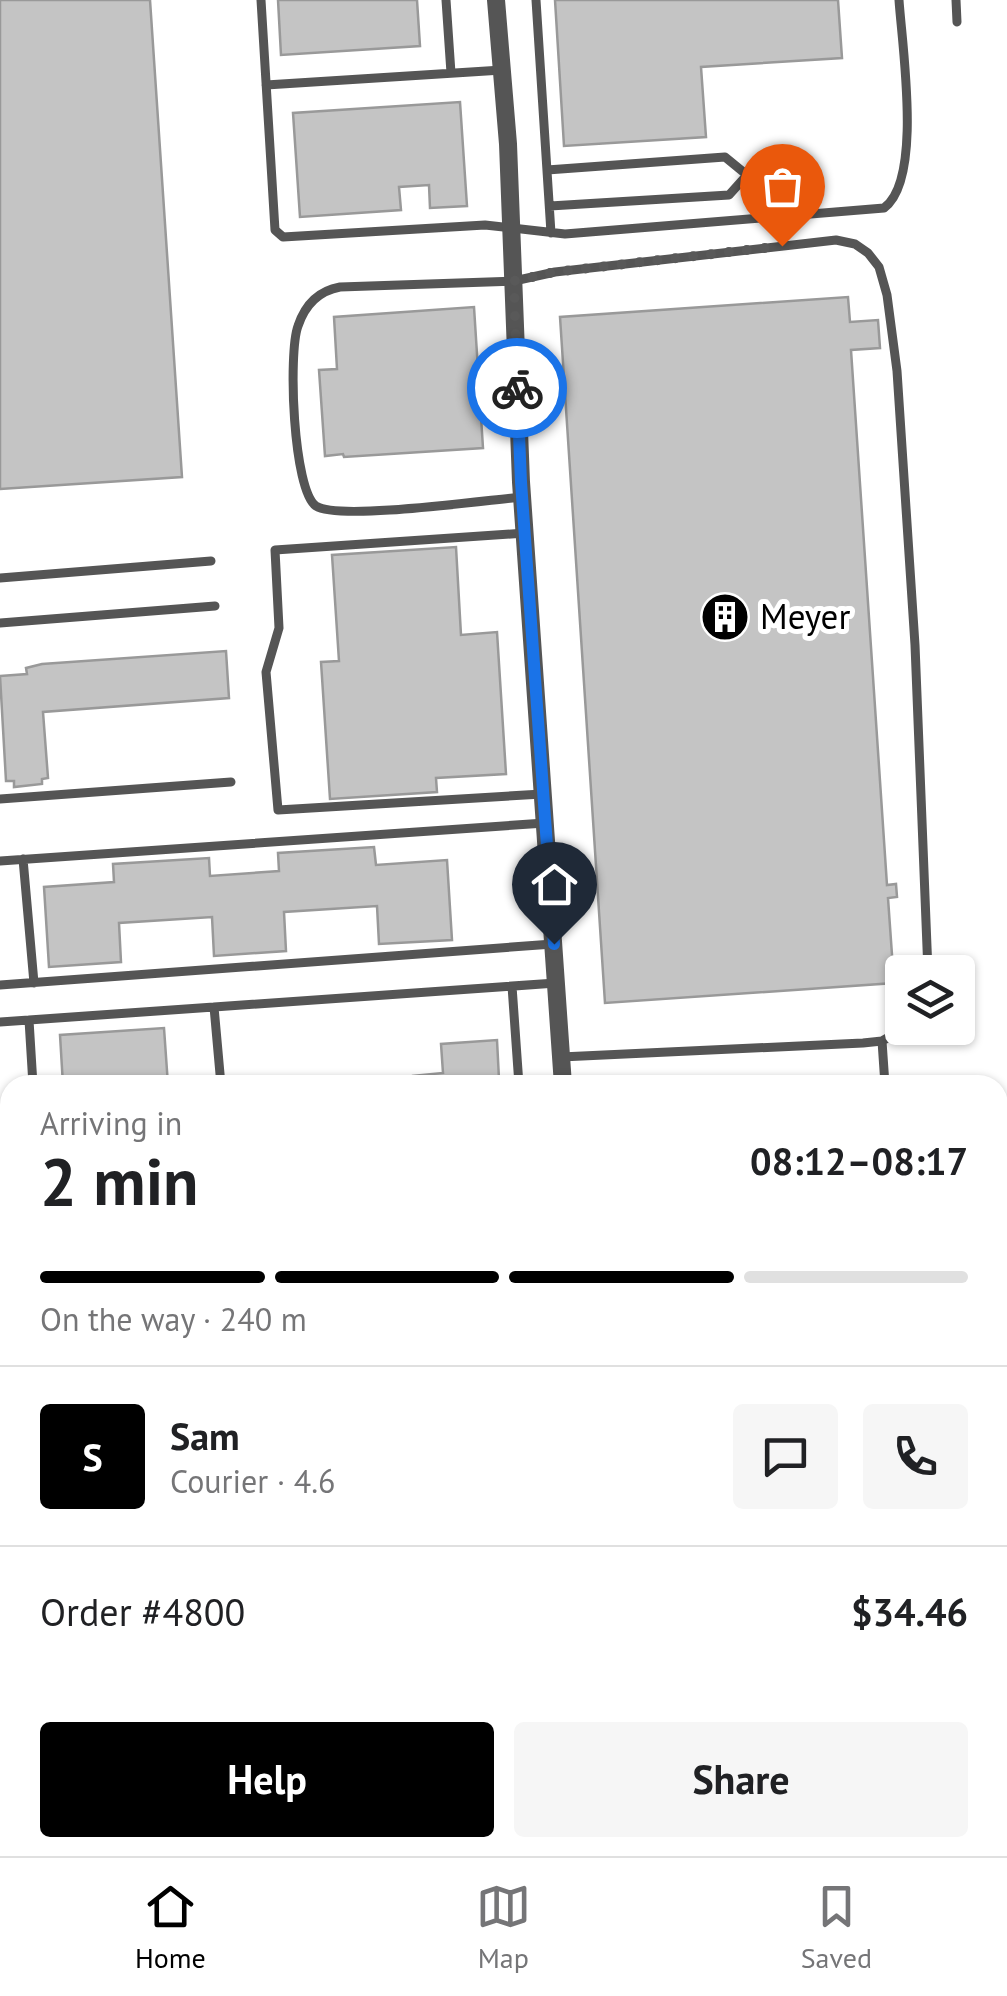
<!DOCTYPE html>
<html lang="en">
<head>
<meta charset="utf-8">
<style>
	:root { --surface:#fff; --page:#f6f6f6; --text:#202124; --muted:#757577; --line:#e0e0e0; --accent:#000 }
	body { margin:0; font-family:"PT Sans",sans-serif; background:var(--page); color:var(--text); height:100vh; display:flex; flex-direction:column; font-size:38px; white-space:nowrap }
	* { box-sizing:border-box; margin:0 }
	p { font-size:32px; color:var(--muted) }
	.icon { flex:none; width:55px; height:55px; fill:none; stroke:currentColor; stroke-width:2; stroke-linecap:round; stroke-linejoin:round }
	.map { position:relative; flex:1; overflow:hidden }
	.side { position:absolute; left:0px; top:1075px; width:1008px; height:782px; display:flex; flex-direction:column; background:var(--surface); border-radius:30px 30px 0 0; box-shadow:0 2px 8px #0004 }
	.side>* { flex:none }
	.controls { position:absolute; left:885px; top:955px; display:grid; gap:20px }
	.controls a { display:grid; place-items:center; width:90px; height:90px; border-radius:10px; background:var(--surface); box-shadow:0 2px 8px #0004; font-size:50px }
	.pin { position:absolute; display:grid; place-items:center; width:85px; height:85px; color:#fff; margin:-102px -42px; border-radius:50% 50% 50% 0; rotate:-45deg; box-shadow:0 0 10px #0007 }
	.pin .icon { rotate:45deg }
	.courier { position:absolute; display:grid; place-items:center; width:100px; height:100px; margin:-50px; border:8px solid #1a73e8; border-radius:50%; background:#fff; color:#222; box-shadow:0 2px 12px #0007 }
	.headline em { font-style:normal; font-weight:700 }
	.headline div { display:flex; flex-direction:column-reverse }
	.headline { display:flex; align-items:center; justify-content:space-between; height:170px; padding:0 40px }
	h1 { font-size:65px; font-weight:700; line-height:75px }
	.bar { display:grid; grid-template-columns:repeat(4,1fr); gap:15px 10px; align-content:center; height:120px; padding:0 40px }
	.bar i { height:12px; border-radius:8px; background:var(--line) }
	.bar .current { background:var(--accent) }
	.bar p { grid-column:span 4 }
	.line { display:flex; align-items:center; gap:25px; padding:0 40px; border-top:2px solid var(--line) }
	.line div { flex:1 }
	.round { display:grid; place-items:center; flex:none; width:105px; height:105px; border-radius:10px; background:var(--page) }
	.button { display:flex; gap:20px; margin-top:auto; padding:20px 40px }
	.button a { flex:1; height:115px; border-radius:10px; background:var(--accent); color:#fff; font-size:40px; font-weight:700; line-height:115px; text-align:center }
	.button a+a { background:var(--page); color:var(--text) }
	.dock { display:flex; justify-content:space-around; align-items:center; height:140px; border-top:2px solid var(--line); background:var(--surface); font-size:28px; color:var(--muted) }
	.dock a { display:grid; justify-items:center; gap:5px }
	.dock .current { color:var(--accent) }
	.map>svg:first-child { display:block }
</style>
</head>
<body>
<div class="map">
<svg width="1007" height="1856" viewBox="0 0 1007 1856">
	<rect width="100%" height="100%" fill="#fff"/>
	<!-- water -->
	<path fill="#a3a3a3" d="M462,1848H635L631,1856H460Z"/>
	<!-- building -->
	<path fill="#c4c4c4" stroke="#999" stroke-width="2.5" d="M0,0H150L182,477L0,489Z
		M278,0H417L420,46L281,55Z
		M555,0H838L842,58L701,67L706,137L564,146Z
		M460,102L467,206L430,208L429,185L399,187L401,210L300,217L293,113Z
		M848,297L850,322L878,320L880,348L851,350L887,885L896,884L897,897L888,898L894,983L605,1003L560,317Z
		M474,307L483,448L344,457L343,454L325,456L319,370L337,369L334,317Z
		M456,547L461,635L497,632L506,774L436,778L437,792L330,799L321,662L339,661L332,555Z
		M226,651L229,698L43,712L48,778L42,779V784L14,787V781H6L0,676L27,674L26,668L42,664Z
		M374,847L376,865L447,860L452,940L379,944L377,906L284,912L286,951L214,956L212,917L119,923L121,962L49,967L44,887L114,882L113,864L209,858L210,876L279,871L278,853Z
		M164,1028L168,1085H63L60,1035Z
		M497,1040L499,1079L491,1080V1085H413V1076L443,1073L441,1044Z"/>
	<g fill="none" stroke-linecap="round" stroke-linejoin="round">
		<!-- path -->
		<path stroke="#777" stroke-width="2.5" stroke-dasharray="2.5 5" stroke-linecap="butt" d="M998,1257L1007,1256
			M658,1848L660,1856"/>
		<!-- service -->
		<path stroke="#555" stroke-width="9" d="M261,0L275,230L283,237L485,225L565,234L884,208C923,180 902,46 899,0
			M446,0L451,73
			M536,0L551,233
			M956,0L957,22
			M266,85L502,70
			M547,170L725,157L747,175L765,174L766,219
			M550,206L729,195L747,175
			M522,497C487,500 339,521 316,506C293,490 288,353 298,326C305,305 318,291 340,287L514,281L555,272L836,240L855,244L868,253L879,267L887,295L897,371L915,645L928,972
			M525,533L275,550L279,628L266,672L278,810L542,794
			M0,578L211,561
			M0,623L215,606
			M0,799L231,782
			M23,859L34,983
			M0,861L545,823
			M0,985L553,944
			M512,986L519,1085
			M0,1022L29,1020
			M882,1041L885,1085
			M561,1057L863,1043L882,1041L905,1028
			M33,1085L29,1020L214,1007
			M221,1085L214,1007L556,983
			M0,1395H10
			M0,1599H10
			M0,1798L10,1797"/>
		<!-- minor -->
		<path stroke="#555" stroke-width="18" d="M496,0L508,144L521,482L563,1085"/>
	</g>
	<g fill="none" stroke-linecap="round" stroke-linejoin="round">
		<!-- done -->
		<path stroke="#595959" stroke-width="10" stroke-dasharray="0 18" d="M517,388L514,281L555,272L782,246"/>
		<!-- route -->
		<path stroke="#1a73e8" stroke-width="12" d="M517,388L521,482L554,944"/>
	</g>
	<!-- icons -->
	<defs>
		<g id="building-disc" transform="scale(2.5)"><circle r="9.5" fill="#000" stroke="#fff"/><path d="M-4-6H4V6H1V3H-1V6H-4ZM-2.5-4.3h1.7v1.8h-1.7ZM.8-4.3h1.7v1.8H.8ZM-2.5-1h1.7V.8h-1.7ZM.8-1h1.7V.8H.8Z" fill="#fff"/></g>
	</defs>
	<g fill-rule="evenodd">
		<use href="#building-disc" x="725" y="617"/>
	</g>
	<g text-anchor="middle" stroke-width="10" stroke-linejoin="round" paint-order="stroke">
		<!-- poi labels -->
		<g font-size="35" fill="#000" stroke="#fff" text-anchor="start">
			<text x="760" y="629">Meyer</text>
		</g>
	</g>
</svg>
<div class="controls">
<a><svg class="icon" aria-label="layers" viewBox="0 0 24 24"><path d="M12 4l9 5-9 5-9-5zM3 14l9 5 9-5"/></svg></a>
</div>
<div class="pin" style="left:782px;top:246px;background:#ea580c"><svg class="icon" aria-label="bag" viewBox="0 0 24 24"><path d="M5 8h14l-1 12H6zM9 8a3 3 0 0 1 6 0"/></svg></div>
<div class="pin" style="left:554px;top:944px;background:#1f2937"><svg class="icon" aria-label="home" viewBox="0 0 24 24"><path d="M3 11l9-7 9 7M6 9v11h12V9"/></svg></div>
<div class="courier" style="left:517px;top:388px"><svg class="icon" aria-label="bike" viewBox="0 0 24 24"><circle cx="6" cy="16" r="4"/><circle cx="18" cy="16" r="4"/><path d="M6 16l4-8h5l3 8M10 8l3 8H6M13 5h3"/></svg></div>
<section class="side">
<div class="headline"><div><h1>2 min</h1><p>Arriving in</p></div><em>08:12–08:17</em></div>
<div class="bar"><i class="current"></i><i class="current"></i><i class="current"></i><i></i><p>On the way · 240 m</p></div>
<div class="line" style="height:180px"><b class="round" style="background:var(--accent);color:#fff">S</b><div><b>Sam</b><p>Courier · 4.6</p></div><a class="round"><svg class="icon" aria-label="chat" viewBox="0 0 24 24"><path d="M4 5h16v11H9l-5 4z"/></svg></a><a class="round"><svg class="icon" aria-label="phone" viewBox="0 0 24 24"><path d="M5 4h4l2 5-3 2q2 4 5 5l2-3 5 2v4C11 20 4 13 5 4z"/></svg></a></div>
<div class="line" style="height:130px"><div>Order #4800</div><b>$34.46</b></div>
<div class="button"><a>Help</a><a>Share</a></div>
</section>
</div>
<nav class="dock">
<a class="current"><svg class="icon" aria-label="home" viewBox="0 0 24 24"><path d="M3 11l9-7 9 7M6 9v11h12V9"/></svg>Home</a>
<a><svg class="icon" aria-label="map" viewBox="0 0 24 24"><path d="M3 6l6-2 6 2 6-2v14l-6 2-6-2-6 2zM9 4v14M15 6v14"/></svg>Map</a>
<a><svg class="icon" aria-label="saved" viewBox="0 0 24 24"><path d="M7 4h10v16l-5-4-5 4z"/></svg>Saved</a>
</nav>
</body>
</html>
